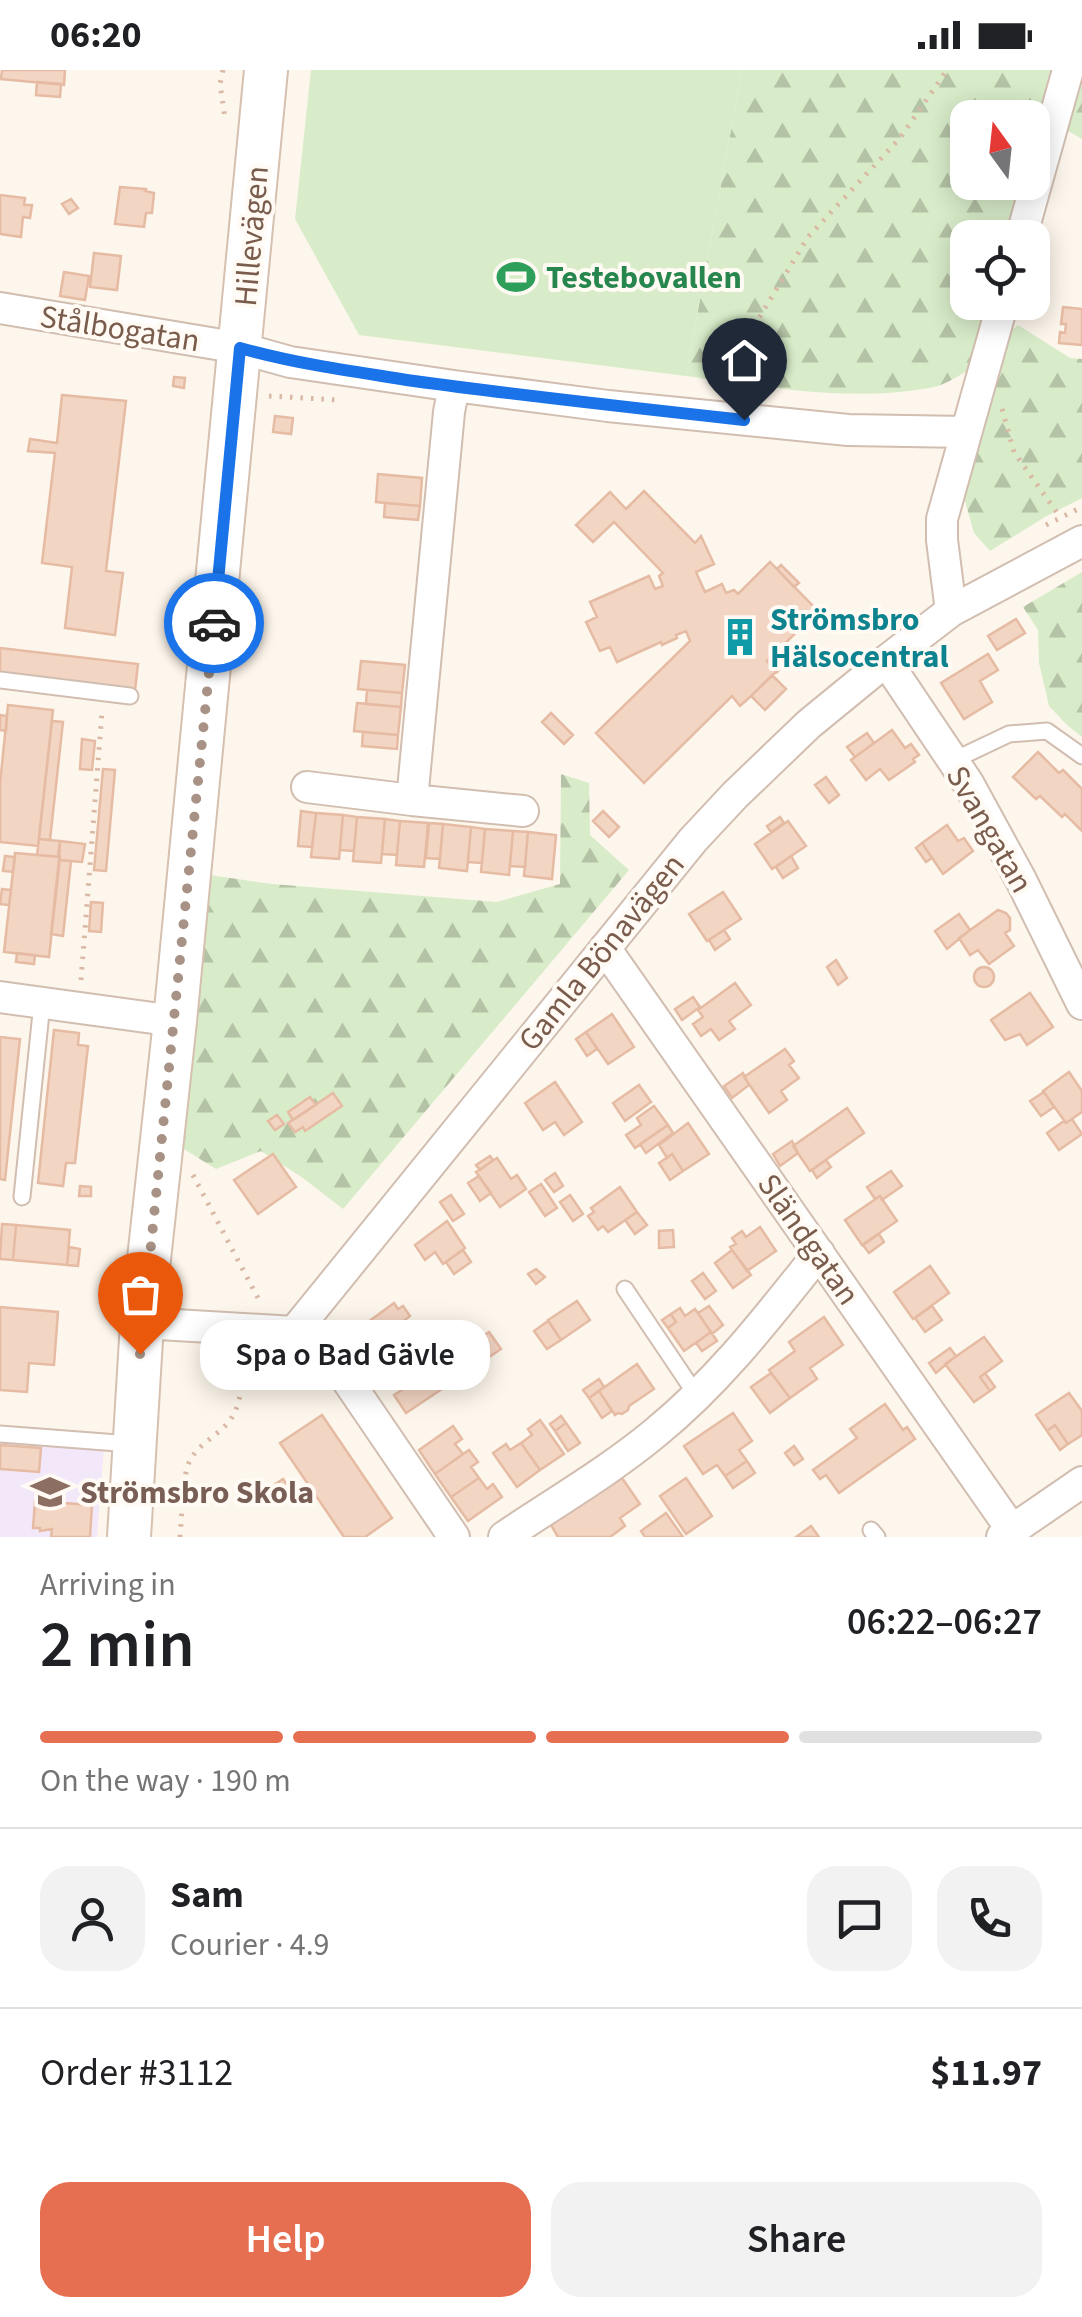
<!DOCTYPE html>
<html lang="en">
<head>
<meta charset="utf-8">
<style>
	:root { --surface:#fff; --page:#f2f2f2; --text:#202124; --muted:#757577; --line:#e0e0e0; --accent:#e76f51 }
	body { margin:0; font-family:"Source Sans 3",sans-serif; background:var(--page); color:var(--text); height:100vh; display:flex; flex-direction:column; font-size:38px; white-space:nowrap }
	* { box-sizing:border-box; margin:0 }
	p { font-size:32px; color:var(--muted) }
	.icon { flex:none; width:55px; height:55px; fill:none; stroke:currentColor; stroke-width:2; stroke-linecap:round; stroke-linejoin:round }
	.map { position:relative; height:1467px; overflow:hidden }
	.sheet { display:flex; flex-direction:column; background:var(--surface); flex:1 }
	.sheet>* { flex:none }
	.needle { width:65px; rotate:345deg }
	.controls { position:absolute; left:950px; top:30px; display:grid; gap:20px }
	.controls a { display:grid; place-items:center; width:100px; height:100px; border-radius:20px; background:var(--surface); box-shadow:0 5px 25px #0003; font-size:50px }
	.pin { position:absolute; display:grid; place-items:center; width:85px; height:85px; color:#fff; margin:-102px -42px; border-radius:50% 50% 50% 0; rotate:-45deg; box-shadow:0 0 10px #0007 }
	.pin .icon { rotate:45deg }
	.courier { position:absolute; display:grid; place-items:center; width:100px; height:100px; margin:-50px; border:8px solid #1a73e8; border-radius:50%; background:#fff; color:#222; box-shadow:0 2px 12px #0007 }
	.bubble { position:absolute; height:70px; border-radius:30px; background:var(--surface); box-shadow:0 5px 25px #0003; font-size:32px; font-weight:600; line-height:70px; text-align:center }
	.headline em { font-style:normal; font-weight:600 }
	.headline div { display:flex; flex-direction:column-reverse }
	.headline { display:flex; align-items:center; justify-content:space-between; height:170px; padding:0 40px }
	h1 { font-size:65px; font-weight:600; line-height:75px }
	.bar { display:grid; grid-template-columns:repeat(4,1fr); gap:15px 10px; align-content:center; height:120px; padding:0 40px }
	.bar i { height:12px; border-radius:8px; background:var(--line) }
	.bar .selected { background:var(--accent) }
	.bar p { grid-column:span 4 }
	.line { display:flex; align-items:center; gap:25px; padding:0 40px; border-top:2px solid var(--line) }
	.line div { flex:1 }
	.round { display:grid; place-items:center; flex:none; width:105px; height:105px; border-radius:30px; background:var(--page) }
	.primary-button { display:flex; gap:20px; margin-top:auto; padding:20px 40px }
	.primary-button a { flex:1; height:115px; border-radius:30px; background:var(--accent); color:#fff; font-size:40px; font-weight:600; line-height:115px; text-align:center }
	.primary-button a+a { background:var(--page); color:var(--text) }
	.status { display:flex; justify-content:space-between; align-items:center; height:70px; padding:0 50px; background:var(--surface); direction:ltr }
	.status svg { height:28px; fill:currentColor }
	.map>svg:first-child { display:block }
</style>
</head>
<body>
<div class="status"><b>06:20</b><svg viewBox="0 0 49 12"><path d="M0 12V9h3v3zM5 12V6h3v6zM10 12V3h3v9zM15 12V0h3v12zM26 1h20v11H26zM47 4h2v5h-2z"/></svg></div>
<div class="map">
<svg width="1082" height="1467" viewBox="0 0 1082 1467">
	<defs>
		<pattern id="forest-firs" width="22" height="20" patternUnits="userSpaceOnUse" patternTransform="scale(2.5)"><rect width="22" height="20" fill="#d8ecc9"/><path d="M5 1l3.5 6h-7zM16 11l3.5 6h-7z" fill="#b4c2a5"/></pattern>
	</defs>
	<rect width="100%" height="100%" fill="#fdf6ec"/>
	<!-- education -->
	<path fill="#f3e8fa" d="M0,1371L104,1378L97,1467H0Z"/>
	<!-- forest -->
	<path fill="url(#forest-firs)" d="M742,0H1051L1033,63L1032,48H968V112L1021,113L1008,167L968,168V232L989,233L969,300C958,306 946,314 934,317C853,333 766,317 686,306Z
		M1082,0V69L1063,58Z
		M1018,255L1070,288L1082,289V428L1045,447L990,481L974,463L963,424L999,271Z
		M1082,502V667L1067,655L1049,636L1039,593L1038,560L1023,537Z
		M561,704L589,713L590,765L629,800L343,1139L303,1108L261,1081L216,1099L179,1076L210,805L272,814L497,832L560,814Z"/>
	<!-- garden -->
	<path fill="#d8ecc9" d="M311,0H742L686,306L359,265L295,149Z"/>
	<!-- building -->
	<path fill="#f3d5c3" stroke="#e6bba3" stroke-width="2.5" d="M2,0H65L64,15L1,9Z
		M37,12L61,14L60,27L36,25Z
		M120,117L146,119L145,121L154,123L152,143H146L144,157L115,154Z
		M0,125L25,128L24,135H32L30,148L23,147L21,167L0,164Z
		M71,129L78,138L69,144L62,134Z
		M94,183L121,186L117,220L90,217Z
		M64,202L89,206L85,230L60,226Z
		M1063,237L1082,239V275L1059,273L1060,262L1065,263L1066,254H1061Z
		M174,307L185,308L184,318L173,316Z
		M62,325L126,331L106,501L123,503L115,565L65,558L72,497L42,493L55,383L28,381L30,369L57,373Z
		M275,346L293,348L291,364L273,362Z
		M378,404L422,408L420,436L376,432Z
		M644,421L695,473L701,466L714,494L696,502L705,522L722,514L726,523L734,520L738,524L770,492L818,541L767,591L777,601L751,626L740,636L732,626L644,713L596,663L690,571L686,561L676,565L677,568L662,575L661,572L617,592L610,577L600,581L586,552L597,547L590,532L649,506L655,519L663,516L659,506L663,503L614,452L593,472L576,455L610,422L626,439Z
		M385,433L420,436L418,450L384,447Z
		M781,495L799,513L794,517L777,499Z
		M1016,549L1025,563L997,580L988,566Z
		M0,578L138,594L135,620L0,604Z
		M775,584L784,594L777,602L767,591Z
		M988,584L998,600L980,611L992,632L964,649L941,613Z
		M361,591L405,595L402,623L358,619Z
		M772,605L786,619L765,640L751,626Z
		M367,620L402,623L401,637L366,634Z
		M357,633L401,637L398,665L354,661Z
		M8,635L53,640L38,776L0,772V714Z
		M551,643L573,665L564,674L542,652Z
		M0,645L7,646L6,661L0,660Z
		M52,651L63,652L50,770L39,769Z
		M892,660L905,678L911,674L919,685L913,689L915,692L889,710L880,699L866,710L851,690Z
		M363,662L398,665L397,679L362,676Z
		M867,663L874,673L855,687L847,677Z
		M82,669L95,671L92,700L80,699Z
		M1038,682L1059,703L1063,700L1082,719V761L1065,744L1062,747L1040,726L1036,729L1013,707Z
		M103,699L115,700L106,801L94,800Z
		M826,707L839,725L829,733L815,715Z
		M301,741L316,743L312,777L298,776Z
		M603,741L619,757L609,767L593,751Z
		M316,743L343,745L339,789L311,787Z
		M343,745L357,747L354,781L340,780Z
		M357,747L385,749L381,793L353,791Z
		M780,747L784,753L771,762L767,756Z
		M385,749L400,751L397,785L382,784Z
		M400,751L428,753L424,797L396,795Z
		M788,751L806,776L772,799L755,774Z
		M429,753L443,754L440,789L426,788Z
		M443,754L471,757L467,801L439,798Z
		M947,755L958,771L964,768L973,781L943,804L922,773Z
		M471,757L485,759L482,793L468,792Z
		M485,759L513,761L509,805L481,802Z
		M513,761L528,762L525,797L510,796Z
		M528,762L556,765L552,809L524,806Z
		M39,769L60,771L58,787L37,785Z
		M60,771L85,774L82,792L59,790Z
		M922,773L932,788L926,792L916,778Z
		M15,783L60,787L49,887L4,882Z
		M5,786L15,787L13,802L3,801Z
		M791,786L798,798L783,808L776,797Z
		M59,790L71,791L63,866L51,864Z
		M2,819L11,820L9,835L0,834Z
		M723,822L741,849L707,871L689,844Z
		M91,832L103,833L101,862L89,861Z
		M998,840L1006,843L1010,848V860L1005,863L1014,876L989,894L978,880L970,885L959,868Z
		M959,844L970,860L947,879L935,861Z
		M724,860L730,869L715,880L709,870Z
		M17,883L35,885L34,894L16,892Z
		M836,890L847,908L838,915L827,897Z
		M974 907a10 10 0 1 1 20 0a10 10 0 1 1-20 0Z
		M735,913L751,935L729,951L735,959L719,970L711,959L701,966L693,954L703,947L698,940Z
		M1030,923L1053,957L1027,975L1020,964L1005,970L991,950Z
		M693,927L700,937L682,950L675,939Z
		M612,944L634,977L608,994L586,962Z
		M54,960L79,963L78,975L88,976L75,1093H66L63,1116L38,1113Z
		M586,962L597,979L587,986L576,969Z
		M0,967L20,969L5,1110L0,1109Z
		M785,979L794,991L789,995L799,1008L781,1021L787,1030L769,1043L744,1007Z
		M1069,1002L1082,1021V1042L1066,1053L1043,1021Z
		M743,1003L749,1015L732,1028L724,1016Z
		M555,1012L582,1052L564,1065L555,1052L543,1060L525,1033Z
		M639,1015L651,1032L625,1051L613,1033Z
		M1044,1022L1054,1037L1041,1046L1030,1031Z
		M333,1023L342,1036L305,1061L303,1057L295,1062L288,1053Z
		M310,1027L316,1035L293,1050L288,1042Z
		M654,1036L668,1055L635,1078L626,1065L641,1055L637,1048Z
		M847,1038L864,1063L810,1101L793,1076Z
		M277,1045L284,1054L275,1060L268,1051Z
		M1072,1049L1082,1064L1059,1080L1047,1063L1064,1051L1066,1053Z
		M688,1053L709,1084L683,1101L672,1084L667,1088L659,1075Z
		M668,1055L673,1063L646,1083L640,1074Z
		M792,1071L798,1083L780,1096L773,1084Z
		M273,1084L296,1117L258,1144L234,1110Z
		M672,1084L683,1101L670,1110L659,1093Z
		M490,1086L493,1090L480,1100L476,1095Z
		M497,1088L511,1109L517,1105L526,1119L500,1137L476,1102Z
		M826,1090L831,1097L817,1108L812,1100Z
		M891,1101L902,1116L882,1130L880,1126L875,1129L867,1117Z
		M555,1103L563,1116L554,1122L545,1110Z
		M479,1106L491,1123L480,1131L468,1113Z
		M541,1114L557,1138L545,1146L529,1122Z
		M80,1116L91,1117V1126H79Z
		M620,1117L637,1142L608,1162L603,1156L598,1160L588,1146L594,1142L591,1138Z
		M451,1125L464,1144L453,1151L440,1132Z
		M570,1125L583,1144L573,1151L560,1132Z
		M880,1126L897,1151L862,1175L845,1150Z
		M637,1142L647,1155L635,1164L625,1150Z
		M447,1151L465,1178L443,1194L435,1182L425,1190L415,1175Z
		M2,1154L16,1155L13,1190L0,1189Z
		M16,1155L70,1160L67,1195L13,1190Z
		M760,1157L776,1181L747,1201L730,1177L736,1174L732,1168L742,1161L746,1167Z
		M673,1160L674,1177L659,1178V1161Z
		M879,1164L884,1172L869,1183L863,1175Z
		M69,1177L80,1179L78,1196L67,1195Z
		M463,1180L471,1192L454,1204L446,1192Z
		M732,1180L751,1205L733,1218L715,1193Z
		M930,1196L949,1223L913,1249L894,1222Z
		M536,1199L545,1207L536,1214L528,1204Z
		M703,1203L716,1221L705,1229L692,1211Z
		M577,1231L590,1250L561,1270L548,1250Z
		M394,1233L398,1239L403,1236L410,1246L405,1250L414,1263L389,1281L368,1252Z
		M709,1236L723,1255L712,1264L698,1243Z
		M932,1236L942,1250L925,1262L915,1248Z
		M0,1237L58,1242L54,1295L29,1293L27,1322L0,1320Z
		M680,1238L685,1246L695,1239L711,1262L684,1281L668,1258L676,1252L671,1244Z
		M671,1244L676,1252L668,1258L662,1250Z
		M824,1247L843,1275L810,1298L817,1309L790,1328L769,1300L795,1281L789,1272Z
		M548,1251L561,1270L547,1279L534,1261Z
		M462,1254L471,1267L462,1273L453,1260Z
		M489,1262L501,1279L451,1313L439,1296Z
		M711,1262L717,1271L702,1281L696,1273Z
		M984,1267L1002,1291L980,1307L990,1321L974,1332L945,1294Z
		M950,1278L956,1286L936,1303L929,1293Z
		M637,1294L654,1319L629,1336L628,1340L622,1344L618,1343L615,1345L599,1321Z
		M439,1296L451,1313L406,1343L394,1325Z
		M771,1303L790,1328L770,1343L751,1317Z
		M985,1303L995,1317L990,1321L980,1307Z
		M599,1309L604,1317L589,1328L583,1320Z
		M599,1321L612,1341L602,1348L589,1328Z
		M1069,1323L1082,1341V1365L1068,1374L1055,1355L1047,1361L1036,1345Z
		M885,1334L903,1360L907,1357L915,1369L839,1423L826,1405L820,1409L813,1400L857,1368L850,1359Z
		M733,1343L752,1371L739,1380L747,1391L725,1406L717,1395L703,1404L684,1376Z
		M322,1345L392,1448L365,1467H344L280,1373Z
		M561,1346L566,1353L555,1361L550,1354Z
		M540,1350L564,1384L540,1400L521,1373L532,1365L528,1359Z
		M566,1353L580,1373L568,1381L555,1361Z
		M1055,1355L1068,1374L1060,1380L1047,1361Z
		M453,1356L462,1369L455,1374L463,1384L435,1404L419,1380Z
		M521,1373L540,1400L517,1417L493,1383L506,1374L510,1380Z
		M0,1375L41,1378L39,1402L0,1399Z
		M794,1376L803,1389L794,1395L785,1383Z
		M469,1380L478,1392L471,1397L479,1408L451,1427L435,1404Z
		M747,1391L755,1403L733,1418L725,1406Z
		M479,1408L487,1419L493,1414L502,1427L468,1451L451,1427Z
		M622,1408L640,1434L620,1448L625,1456L610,1467H558L551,1455Z
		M686,1408L712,1446L686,1464L660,1426Z
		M283,1409L295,1426L286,1432L274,1415Z
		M35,1431L92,1435L90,1467H51L52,1459L40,1461V1458H33Z
		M666,1443L683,1467H645L641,1461Z
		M811,1456L819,1467H796Z"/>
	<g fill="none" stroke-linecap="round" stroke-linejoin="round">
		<!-- lane casing -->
		<g stroke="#d1beb0" stroke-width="19">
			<path id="lane" d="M0,610L130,626
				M952,691L1009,664L1047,661L1082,686
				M22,1127L42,933
				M625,1219L697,1326
				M0,1364L131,1374
				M871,1460L877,1467"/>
		</g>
		<!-- street casing -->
		<g stroke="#d1beb0" stroke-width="34">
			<path id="street" d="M1021,168L1068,0
				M0,238L240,278L290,292L454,316L608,336L848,360L966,362
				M454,316L449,342L412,730L523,741
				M951,541L942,470V449L1003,232
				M886,591L968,713L1021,810L1082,934
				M307,717L412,730
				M605,878L1012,1460
				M0,927L175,951
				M142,1253L294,1262
				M294,1262L693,770L735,725L809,654L886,591L951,541L1082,471
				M294,1262L328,1288L343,1304L454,1467
				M504,1467C554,1433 608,1402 655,1363C719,1311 768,1247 819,1183
				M1002,1467L1082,1412"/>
		</g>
		<!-- secondary casing -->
		<g stroke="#d6c0b0" stroke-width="46">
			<path id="secondary" d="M129,1467L142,1253L175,951L266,0"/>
		</g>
		<!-- path -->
		<path stroke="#d9b8a5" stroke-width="5" stroke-dasharray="2.5 8" stroke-linecap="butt" d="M223,0L220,14L225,48
			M716,319L808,167L900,68L947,0
			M269,326L338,330
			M1002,339L1014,382L1060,447
			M1046,455L1082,437
			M81,910L102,642
			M193,1105L260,1232
			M180,1467C182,1448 182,1412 188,1395C195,1376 214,1368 227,1354C242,1338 243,1306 244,1285"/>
		<!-- lane -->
		<use href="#lane" stroke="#fff" stroke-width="15"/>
		<!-- street -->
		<use href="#street" stroke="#fff" stroke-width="30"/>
		<!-- secondary -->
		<use href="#secondary" stroke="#fff" stroke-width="42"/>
	</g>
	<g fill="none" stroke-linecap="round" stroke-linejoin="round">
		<!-- done -->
		<path stroke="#a89285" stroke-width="10" stroke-dasharray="0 18" d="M140,1284L214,553"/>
		<!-- route -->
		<path stroke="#1a73e8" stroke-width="12" d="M214,553L240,278C297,294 356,302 414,311C524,326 634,338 744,350"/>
	</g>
	<!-- icons -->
	<defs>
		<g id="stadium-bare" transform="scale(3)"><path d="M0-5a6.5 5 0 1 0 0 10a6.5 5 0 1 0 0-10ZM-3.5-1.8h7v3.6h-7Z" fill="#2e9e5b" stroke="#fffaf3" stroke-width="2.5" paint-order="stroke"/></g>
		<g id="building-bare" transform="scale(3)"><path d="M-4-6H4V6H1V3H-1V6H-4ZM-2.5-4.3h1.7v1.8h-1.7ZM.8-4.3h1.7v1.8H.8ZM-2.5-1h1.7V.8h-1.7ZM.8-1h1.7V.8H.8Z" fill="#0f9aa8" stroke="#fffaf3" stroke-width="2.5" paint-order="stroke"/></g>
		<g id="school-bare" transform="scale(3)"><path d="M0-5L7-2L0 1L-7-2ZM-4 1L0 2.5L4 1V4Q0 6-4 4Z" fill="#8d6e63" stroke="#fffaf3" stroke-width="2.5" paint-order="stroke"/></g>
	</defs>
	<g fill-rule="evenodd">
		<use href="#stadium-bare" x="516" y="207"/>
		<use href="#building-bare" x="740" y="567"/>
		<use href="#school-bare" x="50" y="1422"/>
	</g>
	<g text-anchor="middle" stroke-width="8" stroke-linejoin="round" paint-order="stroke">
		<!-- street labels -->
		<g font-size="32" fill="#7a5c4d" stroke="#fffaf3">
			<text transform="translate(251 166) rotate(-85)" y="11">Hillevägen</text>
			<text transform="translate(120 258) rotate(9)" y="11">Stålbogatan</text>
			<text transform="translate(990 759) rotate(60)" y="11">Svangatan</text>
			<text transform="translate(601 882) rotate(-51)" y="11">Gamla Bönavägen</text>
			<text transform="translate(809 1169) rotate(55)" y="11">Sländgatan</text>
		</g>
		<!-- leisure labels -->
		<g font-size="32" font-weight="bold" fill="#27864d" stroke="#fffaf3" text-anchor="start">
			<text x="546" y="218">Testebovallen</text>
		</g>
		<!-- culture labels -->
		<g font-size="32" font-weight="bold" fill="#0d838f" stroke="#fffaf3" text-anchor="start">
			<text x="770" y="560">Strömsbro<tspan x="770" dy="37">Hälsocentral</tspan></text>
		</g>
		<!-- education labels -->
		<g font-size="32" font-weight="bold" fill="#785e54" stroke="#fffaf3" text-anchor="start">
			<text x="80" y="1433">Strömsbro Skola</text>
		</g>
	</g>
</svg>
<div class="controls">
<a><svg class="needle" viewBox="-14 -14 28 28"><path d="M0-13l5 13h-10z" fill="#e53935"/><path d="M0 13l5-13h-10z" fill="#757577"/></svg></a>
<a><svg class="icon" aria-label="locate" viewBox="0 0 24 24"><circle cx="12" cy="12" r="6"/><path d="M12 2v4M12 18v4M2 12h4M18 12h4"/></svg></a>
</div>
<div class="pin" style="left:140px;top:1284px;background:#ea580c"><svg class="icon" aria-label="bag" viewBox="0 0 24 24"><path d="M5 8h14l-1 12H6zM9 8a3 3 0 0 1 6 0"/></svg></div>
<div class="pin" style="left:744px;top:350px;background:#1f2937"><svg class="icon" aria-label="home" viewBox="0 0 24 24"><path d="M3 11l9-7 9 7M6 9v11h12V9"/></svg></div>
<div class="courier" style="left:214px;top:553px"><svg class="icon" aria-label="car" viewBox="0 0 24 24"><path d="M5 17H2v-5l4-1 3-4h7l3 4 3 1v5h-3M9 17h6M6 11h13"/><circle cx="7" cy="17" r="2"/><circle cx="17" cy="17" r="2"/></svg></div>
<div class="bubble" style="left:200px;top:1250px;width:290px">Spa o Bad Gävle</div>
</div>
<section class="sheet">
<div class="headline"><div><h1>2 min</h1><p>Arriving in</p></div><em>06:22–06:27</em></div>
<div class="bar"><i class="selected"></i><i class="selected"></i><i class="selected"></i><i></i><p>On the way · 190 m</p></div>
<div class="line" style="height:180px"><a class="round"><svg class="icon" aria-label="person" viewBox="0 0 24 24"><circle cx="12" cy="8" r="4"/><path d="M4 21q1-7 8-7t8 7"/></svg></a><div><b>Sam</b><p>Courier · 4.9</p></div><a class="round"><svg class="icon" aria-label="chat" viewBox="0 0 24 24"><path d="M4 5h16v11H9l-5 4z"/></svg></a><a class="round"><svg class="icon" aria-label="phone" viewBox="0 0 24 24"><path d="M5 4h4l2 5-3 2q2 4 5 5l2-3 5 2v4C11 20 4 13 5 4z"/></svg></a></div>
<div class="line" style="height:130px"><div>Order #3112</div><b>$11.97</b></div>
<div class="primary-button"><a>Help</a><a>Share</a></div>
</section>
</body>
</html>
